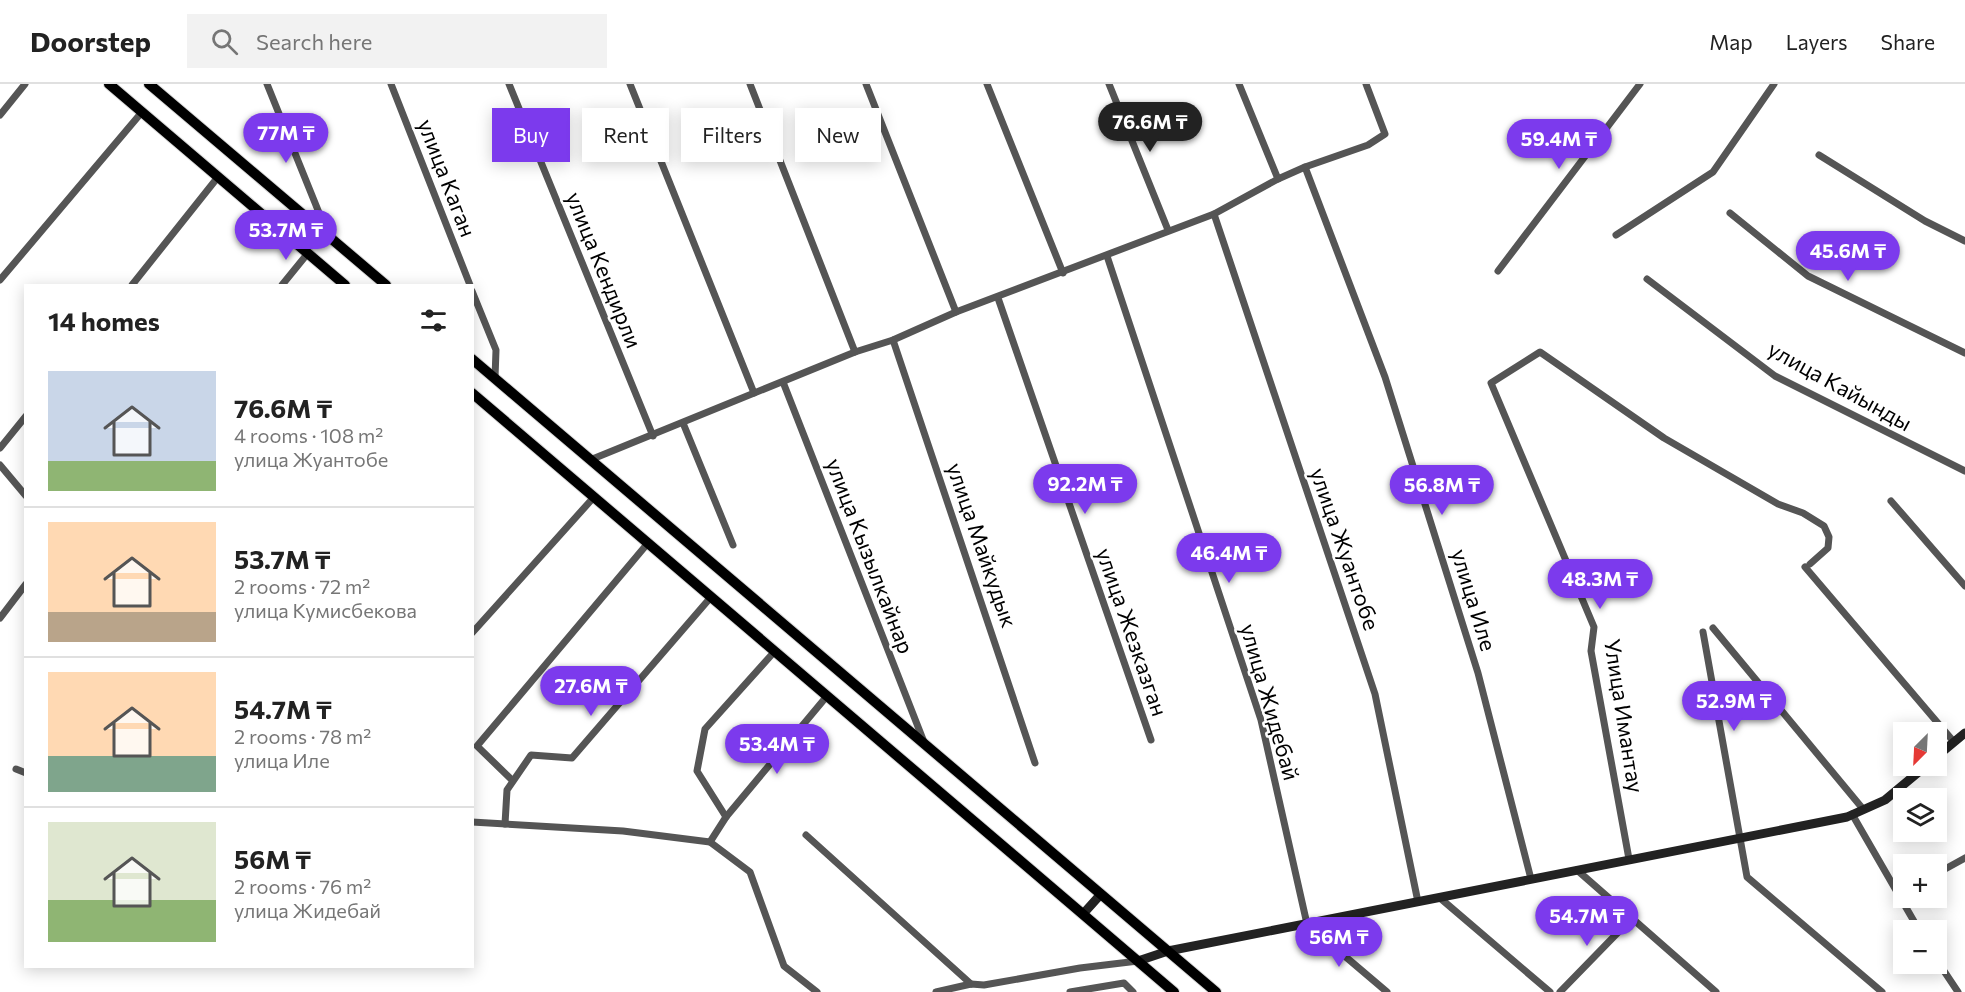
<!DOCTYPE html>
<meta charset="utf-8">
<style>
body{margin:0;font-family:Commissioner,sans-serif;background:#f2f2f2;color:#222;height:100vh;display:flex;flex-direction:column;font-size:22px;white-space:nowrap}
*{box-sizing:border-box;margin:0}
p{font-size:20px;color:#767676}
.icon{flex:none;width:33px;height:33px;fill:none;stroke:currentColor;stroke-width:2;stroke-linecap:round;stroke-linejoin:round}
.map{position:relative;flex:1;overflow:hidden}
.side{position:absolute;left:24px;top:200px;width:450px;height:684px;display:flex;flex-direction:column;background:#fff;border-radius:0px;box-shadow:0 3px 15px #0003}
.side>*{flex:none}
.banner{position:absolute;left:492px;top:24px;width:570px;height:54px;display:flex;gap:12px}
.needle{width:39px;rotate:204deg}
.buttons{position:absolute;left:1893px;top:638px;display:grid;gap:12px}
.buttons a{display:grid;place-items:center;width:54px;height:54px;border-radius:0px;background:#fff;box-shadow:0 3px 15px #0003;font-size:30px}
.price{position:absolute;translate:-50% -51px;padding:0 14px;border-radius:21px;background:#7c3aed;color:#fff;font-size:20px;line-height:39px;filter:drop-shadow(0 2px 3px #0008)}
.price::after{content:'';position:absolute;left:50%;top:36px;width:18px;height:14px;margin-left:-9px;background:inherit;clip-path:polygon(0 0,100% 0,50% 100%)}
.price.current{background:#222;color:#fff}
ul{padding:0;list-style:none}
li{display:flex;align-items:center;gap:18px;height:150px;padding:0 24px}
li+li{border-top:2px solid #e0e0e0}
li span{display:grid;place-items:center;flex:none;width:168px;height:120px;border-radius:0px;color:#555}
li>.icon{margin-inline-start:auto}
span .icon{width:72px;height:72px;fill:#fffc;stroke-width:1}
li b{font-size:26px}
h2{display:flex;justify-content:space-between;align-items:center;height:72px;padding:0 24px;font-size:26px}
.chip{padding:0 21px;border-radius:0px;background:#fff;box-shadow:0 3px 15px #0003;font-size:21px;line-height:54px}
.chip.current{background:#7c3aed;color:#fff}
header{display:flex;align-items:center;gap:36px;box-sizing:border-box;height:84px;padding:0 30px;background:#fff;border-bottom:2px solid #e0e0e0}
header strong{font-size:28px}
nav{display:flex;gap:33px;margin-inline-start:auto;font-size:21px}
.search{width:420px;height:54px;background:#f2f2f2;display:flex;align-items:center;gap:15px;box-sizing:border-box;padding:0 21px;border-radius:0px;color:#767676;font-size:22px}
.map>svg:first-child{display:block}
</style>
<header>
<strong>Doorstep</strong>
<div class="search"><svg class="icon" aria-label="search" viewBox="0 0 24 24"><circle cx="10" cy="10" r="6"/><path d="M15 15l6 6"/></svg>Search here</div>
<nav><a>Map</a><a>Layers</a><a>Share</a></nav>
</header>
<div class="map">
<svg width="1965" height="908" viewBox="0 0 1965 908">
<rect width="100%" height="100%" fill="#fff"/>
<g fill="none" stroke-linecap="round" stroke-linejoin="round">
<defs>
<g id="primary">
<polyline points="109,0 345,201"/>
<polyline points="149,0 386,201"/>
<polyline points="472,275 1216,908"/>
<polyline points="472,309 1174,908"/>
</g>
</defs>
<use href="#primary" stroke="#dbdbdb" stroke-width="12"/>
<g stroke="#555" stroke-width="7">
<polyline points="267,0 328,151"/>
<polyline points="391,0 470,201"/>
<polyline points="509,0 653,352"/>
<polyline points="630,0 754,309"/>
<polyline points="750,0 855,268"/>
<polyline points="866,0 956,228"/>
<polyline points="987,0 1063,189"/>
<polyline points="1109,0 1168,146"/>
<polyline points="1239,0 1278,95"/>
<polyline points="0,31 25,0"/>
<polyline points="1819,71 1925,137 1965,157"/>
<polyline points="1305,83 1385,293 1478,589 1531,795"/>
<polyline points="1730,129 1808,192 1965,269"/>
<polyline points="1214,130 1375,610 1418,818"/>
<polyline points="1616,151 1713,88 1774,0"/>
<polyline points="1107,172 1261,636 1307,840 1387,908"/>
<polyline points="1498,187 1640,0"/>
<polyline points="1647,195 1775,292 1965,387"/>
<polyline points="0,196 142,28"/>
<polyline points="132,201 218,93"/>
<polyline points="282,201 308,169"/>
<polyline points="472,207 496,266 495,294"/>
<polyline points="998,214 1151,656"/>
<polyline points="893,256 1035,679"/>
<polyline points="783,298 924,658"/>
<polyline points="683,339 733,461"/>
<polyline points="0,364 26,332"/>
<polyline points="590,376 855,268 893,256 956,228 1214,130 1278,95 1305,83 1368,61 1385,50 1366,0"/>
<polyline points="0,381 26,412"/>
<polyline points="1891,417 1965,502"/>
<polyline points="1805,483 1954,658"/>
<polyline points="0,534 26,500"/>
<polyline points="1713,544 1863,725"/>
<polyline points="1703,548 1747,793 1882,908"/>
<polyline points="472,549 594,413"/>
<polyline points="16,685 26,689"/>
<polyline points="512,696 477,662 648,459"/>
<polyline points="1852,730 1919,846"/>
<polyline points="726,733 697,687 705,645 775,567"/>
<polyline points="472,738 623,747 710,758 750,788 784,882 817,908"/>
<polyline points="505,740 507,706 531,671 572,674 711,513"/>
<polyline points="806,751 971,900"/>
<polyline points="710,758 726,733 827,612"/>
<polyline points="1629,775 1591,567 1594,543 1491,299 1540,268 1664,354 1778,420 1803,429 1824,442 1829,453 1828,464 1810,480"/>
<polyline points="1577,786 1716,908"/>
<polyline points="1936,790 1965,774"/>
<polyline points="1440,814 1550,908"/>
<polyline points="1936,875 1958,908"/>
<polyline points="936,908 971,900 984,901 1080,884 1138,877"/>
<polyline points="1070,908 1124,899 1133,908"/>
<polyline points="1560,908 1632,834"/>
</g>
<g stroke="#222" stroke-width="9">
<polyline points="1936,673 1965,649"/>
<polyline points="1083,830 1101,810"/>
<polyline points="1138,877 1168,867 1847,733 1885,716 1927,681"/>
</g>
<use href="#primary" stroke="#000" stroke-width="10"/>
</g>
<g text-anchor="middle" stroke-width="5" stroke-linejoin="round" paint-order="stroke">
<g font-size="22" fill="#000" stroke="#fff">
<text transform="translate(447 94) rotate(69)" y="8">улица Каган</text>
<text transform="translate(604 186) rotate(68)" y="8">улица Кендирли</text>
<text transform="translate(1840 302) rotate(29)" y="8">улица Кайынды</text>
<text transform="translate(982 461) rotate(71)" y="8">улица Майкудык</text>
<text transform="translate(1345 465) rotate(71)" y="8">улица Жуантобе</text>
<text transform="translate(870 472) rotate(69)" y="8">улица Кызылкайнар</text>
<text transform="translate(1474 516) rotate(73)" y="8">улица Иле</text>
<text transform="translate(1132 548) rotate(71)" y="8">улица Жезказган</text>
<text transform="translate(1270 618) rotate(74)" y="8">улица Жидебай</text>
<text transform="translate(1624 632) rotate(81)" y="8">Улица Имантау</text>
</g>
</g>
</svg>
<div class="buttons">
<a><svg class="needle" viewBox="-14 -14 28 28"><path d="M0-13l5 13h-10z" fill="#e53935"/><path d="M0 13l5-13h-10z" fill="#767676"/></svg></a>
<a><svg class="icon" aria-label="layers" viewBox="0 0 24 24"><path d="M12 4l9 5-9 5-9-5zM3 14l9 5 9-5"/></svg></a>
<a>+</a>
<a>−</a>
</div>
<b class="price current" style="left:1150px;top:69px">76.6M ₸</b>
<b class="price" style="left:286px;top:80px">77M ₸</b>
<b class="price" style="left:1559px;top:86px">59.4M ₸</b>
<b class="price" style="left:286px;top:177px">53.7M ₸</b>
<b class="price" style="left:1848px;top:198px">45.6M ₸</b>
<b class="price" style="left:1085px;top:431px">92.2M ₸</b>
<b class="price" style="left:1442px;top:432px">56.8M ₸</b>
<b class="price" style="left:1229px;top:500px">46.4M ₸</b>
<b class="price" style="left:1600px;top:526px">48.3M ₸</b>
<b class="price" style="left:591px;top:633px">27.6M ₸</b>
<b class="price" style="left:1734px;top:648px">52.9M ₸</b>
<b class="price" style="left:777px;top:691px">53.4M ₸</b>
<b class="price" style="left:1587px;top:863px">54.7M ₸</b>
<b class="price" style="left:1339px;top:884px">56M ₸</b>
<div class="banner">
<a class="chip current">Buy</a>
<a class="chip">Rent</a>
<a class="chip">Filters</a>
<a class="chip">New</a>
</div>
<section class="side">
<h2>14 homes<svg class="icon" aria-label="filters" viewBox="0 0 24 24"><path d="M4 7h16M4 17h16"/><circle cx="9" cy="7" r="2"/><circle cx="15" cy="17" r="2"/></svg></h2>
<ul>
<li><span style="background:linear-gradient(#c9d6e8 75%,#8fb573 0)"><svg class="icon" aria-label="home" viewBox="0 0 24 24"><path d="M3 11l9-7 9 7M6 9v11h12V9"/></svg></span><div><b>76.6M ₸</b><p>4 rooms · 108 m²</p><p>улица Жуантобе</p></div></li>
<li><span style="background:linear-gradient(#ffd9b3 75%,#b9a48a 0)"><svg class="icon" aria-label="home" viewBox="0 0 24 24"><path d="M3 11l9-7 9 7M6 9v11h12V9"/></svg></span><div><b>53.7M ₸</b><p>2 rooms · 72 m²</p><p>улица Кумисбекова</p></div></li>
<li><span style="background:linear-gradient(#ffd9b3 70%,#7fa58c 0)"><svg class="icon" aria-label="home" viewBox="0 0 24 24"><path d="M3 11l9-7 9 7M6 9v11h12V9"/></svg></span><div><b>54.7M ₸</b><p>2 rooms · 78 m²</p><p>улица Иле</p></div></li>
<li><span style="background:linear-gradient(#dfe7d0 65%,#8fb573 0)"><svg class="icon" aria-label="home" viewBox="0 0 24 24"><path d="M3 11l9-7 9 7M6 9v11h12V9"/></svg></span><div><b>56M ₸</b><p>2 rooms · 76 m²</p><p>улица Жидебай</p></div></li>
</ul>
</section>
</div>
